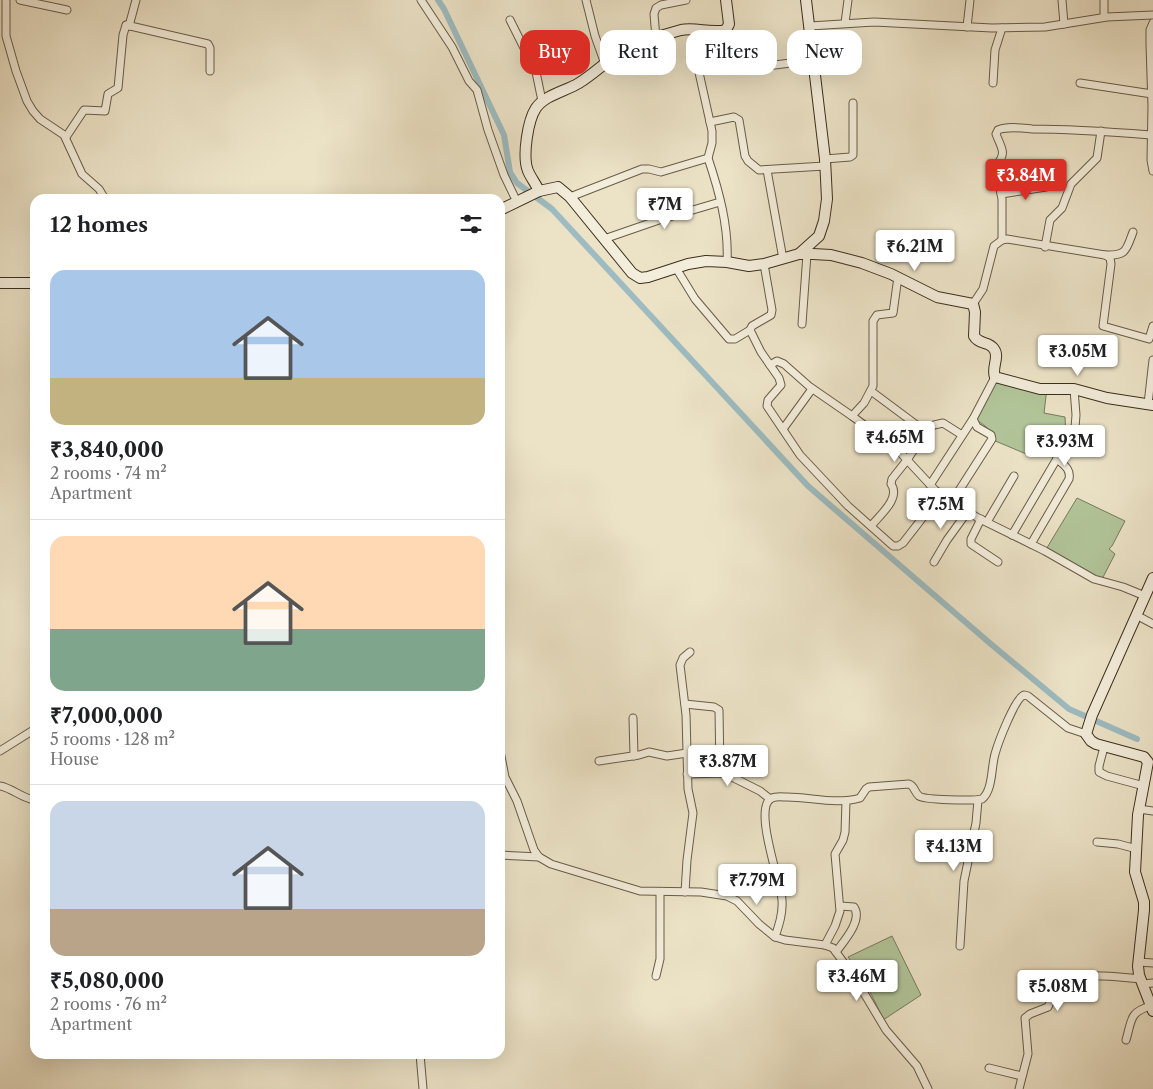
<!DOCTYPE html>
<meta charset="utf-8">
<style>
body{margin:0;font-family:"Libre Caslon Text",serif;background:#f2f2f2;color:#202124;height:100vh;display:flex;flex-direction:column;font-size:19px;white-space:nowrap}
*{box-sizing:border-box;margin:0}
p{font-size:16px;color:#757577}
.icon{flex:none;width:28px;height:28px;fill:none;stroke:currentColor;stroke-width:2;stroke-linecap:round;stroke-linejoin:round}
.map{position:relative;flex:1;overflow:hidden}
.panel{position:absolute;left:30px;top:194px;width:475px;height:865px;display:flex;flex-direction:column;background:#fff;border-radius:15px;box-shadow:0 5px 20px #0002}
.panel>*{flex:none}
.hud{position:absolute;left:520px;top:30px;width:475px;height:45px;display:flex;gap:10px}
.price{position:absolute;translate:-50% -42px;padding:0 11px;border-radius:5px;background:#fff;color:#222;font-size:16px;line-height:32px;filter:drop-shadow(0 1px 2px #0008)}
.price::after{content:'';position:absolute;left:50%;top:30px;width:15px;height:11px;margin-left:-8px;background:inherit;clip-path:polygon(0 0,100% 0,50% 100%)}
.price.current{background:#d93025;color:#fff}
ul{padding:0;list-style:none}
li{display:grid;align-content:center;gap:10px;height:265px;padding:0 20px}
li+li{border-top:1px solid #e0e0e0}
li span{display:grid;place-items:center;height:155px;border-radius:15px;color:#555}
li>.icon{margin-inline-start:auto}
span .icon{width:90px;height:90px;fill:#fffc;stroke-width:1}
li b{font-size:21px}
h2{display:flex;justify-content:space-between;align-items:center;height:60px;padding:0 20px;font-size:21px}
.tag{padding:0 18px;border-radius:15px;background:#fff;box-shadow:0 5px 20px #0002;font-size:18px;line-height:45px}
.tag.current{background:#d93025;color:#fff}
.map>svg:first-child{display:block}
</style>
<div class="map">
<svg width="1153" height="1089" viewBox="0 0 1153 1089">
<rect width="100%" height="100%" fill="#ece3c7"/>
<filter id="stains"><feTurbulence type="fractalNoise" baseFrequency=".004" numOctaves="4"/><feColorMatrix values="0 0 0 0 .2 0 0 0 0 .09 0 0 0 0 .02 0 0 0 .5 -.17"/></filter>
<radialGradient id="worn" r=".72"><stop offset=".6" stop-color="#630" stop-opacity="0"/><stop offset="1" stop-color="#630" stop-opacity=".3"/></radialGradient>
<g fill="#b2c59a" stroke="#777a5c">
<path d="M 995,377 L 1047,388 L 1044,413 L 1065,417 L 1066,438 L 1058,456 L 1054,454 L 1051,457 L 1041,453 L 1039,457 L 1032,453 L 1031,456 L 993,440 C 993,429 981,423 973,418 Z"/>
<polygon points="1077,498 1125,521 1112,546 1109,549 1115,554 1101,581 1045,551"/>
<path d="M 892,936 L 921,995 L 883,1020 C 874,997 862,977 848,957 Z"/>
</g>
<g fill="none" stroke-linecap="round" stroke-linejoin="round">
<polyline stroke="#9dbbc0" stroke-width="6" points="438,0 444,9 504,135 510,172 517,183 552,209 808,486 992,645 1069,709 1137,739"/>
<defs>
<g id="street">
<polyline points="6,0 6,36 16,71 27,101 33,111 40,119 64,135 82,174 99,189 105,199"/>
<polyline points="20,0 67,10"/>
<polyline points="421,0 452,47 469,81 477,90 488,130 504,175 517,202"/>
<polyline points="586,0 595,36 605,64"/>
<polyline points="1062,0 1064,24"/>
<polyline points="1104,17 1104,0"/>
<polyline points="510,20 536,72 542,101"/>
<polyline points="845,23 848,0"/>
<polyline points="1153,23 1150,30 1150,44 1152,106 1151,160 1153,171"/>
<polyline points="129,26 136,0"/>
<polyline points="810,26 874,22 992,28 1045,27 1107,17 1153,15"/>
<polyline points="967,27 970,0"/>
<polyline points="656,38 654,14 656,8 661,5 686,0"/>
<polyline points="743,63 767,66 814,60"/>
<polyline points="993,83 995,50 1002,28"/>
<polyline points="1080,83 1152,94"/>
<polyline points="710,122 734,117 739,120 745,156 748,161 759,170 825,166"/>
<polyline points="66,137 84,110 105,111 108,94 118,88 123,35 126,25 208,44 210,48 210,71"/>
<path d="M 708,158 C 719,191 729,227 727,262"/>
<polyline points="825,159 850,157 853,155 853,103"/>
<polyline points="767,170 783,259"/>
<polyline points="1001,194 1046,187"/>
<polyline points="570,197 642,169 649,169 661,172 708,158 712,143 712,131 696,59 700,31"/>
<polyline points="604,239 659,220 720,202"/>
<path d="M 1002,240 L 1002,199 L 996,166 C 1007,152 1002,150 996,134 L 998,130 C 1008,126 1021,128 1032,129 C 1072,129 1112,132 1151,135"/>
<polyline points="1045,247 1050,220 1062,208 1071,184 1097,158 1101,131"/>
<path d="M 1105,255 C 1127,256 1126,250 1133,232"/>
<polyline points="764,264 772,310 771,315 752,326 750,330 761,352 770,365 777,361 784,364 810,387 852,416 897,449 935,490 978,518 1045,551 1094,579 1123,587 1145,596"/>
<polyline points="676,268 695,299 729,339 735,339 750,330"/>
<polyline points="973,304 983,289 994,246 1002,240 1007,239 1105,255 1110,258 1111,264 1103,326 1149,339 1153,326"/>
<polyline points="802,324 807,254"/>
<polyline points="770,365 779,378 781,385 768,400 767,406 800,455 848,506 893,546 898,546 903,543 941,494"/>
<polyline points="871,391 926,432"/>
<polyline points="1148,404 1153,360"/>
<polyline points="852,416 864,403 873,386 873,321 877,315 893,313 898,277"/>
<polyline points="783,429 812,389"/>
<polyline points="930,485 973,419"/>
<polyline points="953,500 992,439 991,435 977,427 973,419 995,377"/>
<polyline points="981,519 971,539 971,544 998,562"/>
<polyline points="987,522 1014,476"/>
<path d="M 871,526 C 880,515 901,498 891,484 L 892,479 L 907,460 L 927,430 L 934,425 L 943,423 L 962,435"/>
<polyline points="1012,535 1075,428 1076,415 1074,389"/>
<path d="M 1031,544 L 1069,479 C 1071,469 1064,465 1057,459"/>
<polyline points="934,562 947,540 968,511"/>
<polyline points="1136,615 1153,624"/>
<polyline points="685,704 714,707 719,710 720,772"/>
<polyline points="633,718 634,756"/>
<polyline points="1104,747 1099,766 1099,772 1107,776 1144,786"/>
<polyline points="0,751 35,729"/>
<polyline points="500,751 505,777 517,801 534,850 539,857 551,864 640,891 701,892 727,896 737,901 759,924 775,937 785,940 825,945 833,948 855,978 886,1030 917,1066 928,1089"/>
<polyline points="599,761 639,755 649,752 667,756 687,753"/>
<polyline points="687,774 724,773 760,791 770,799"/>
<path d="M 0,786 C 12,788 23,799 35,800"/>
<polyline points="1139,809 1153,811"/>
<polyline points="1097,842 1118,844 1137,849"/>
<polyline points="500,855 539,857"/>
<polyline points="685,892 687,860 693,813 688,789 686,715 680,665 683,658 690,652"/>
<path d="M 775,937 C 779,925 783,913 782,900 C 781,883 752,806 772,798 C 776,796 783,797 787,797 C 810,797 837,805 860,798 L 866,789 L 869,787 L 909,784 C 915,786 914,792 919,796 C 924,800 974,801 982,799 C 993,790 991,768 995,754 C 998,743 1015,698 1024,695 L 1028,696 L 1068,728 L 1086,734"/>
<polyline points="825,945 835,926 840,911 835,854 843,840 845,832 846,801"/>
<polyline points="960,946 964,881 976,823 978,800"/>
<path d="M 836,952 C 844,941 863,920 854,907 L 840,906"/>
<polyline points="1139,962 1153,963"/>
<polyline points="656,976 660,959 660,892"/>
<polyline points="1142,984 1153,983"/>
<path d="M 1126,1040 C 1132,1020 1129,1012 1151,1006"/>
<polyline points="420,1054 423,1089"/>
<polyline points="989,1068 1022,1076"/>
<path d="M 1019,1089 L 1028,1054 L 1025,1018 L 1030,1014 L 1048,1007 L 1058,983 C 1079,971 1117,977 1140,979"/>
</g>
<g id="secondary">
<path d="M 539,191 C 536,184 531,178 528,171 C 522,156 528,120 536,108 C 545,95 566,91 579,83 C 589,77 598,69 607,62 C 629,48 656,36 681,30 C 697,27 710,34 726,30 L 729,24 L 726,0"/>
<path d="M 500,210 L 539,191 L 558,187 L 570,197 L 632,273 L 640,278 L 648,277 L 688,264 L 706,261 L 727,262 L 749,266 L 764,264 L 799,254 L 813,254 L 831,255 L 862,263 L 891,274 L 937,297 L 973,304 L 975,312 L 974,336 C 979,345 989,341 994,349 C 1000,357 991,368 995,377 L 1040,389 L 1074,389 L 1107,398 L 1153,405"/>
<polyline points="799,254 819,236 824,221 827,199 825,159 806,0"/>
<polyline points="0,283 35,283"/>
<polyline points="1153,578 1092,715 1086,734 1091,741 1096,744 1144,757 1148,762 1138,815 1135,872 1144,902 1144,910 1138,966 1139,975 1153,1011"/>
</g>
</defs>
<use href="#street" stroke="#685c48" stroke-width="9"/>
<use href="#secondary" stroke="#3c2f1d" stroke-width="12"/>
<use href="#street" stroke="#f3eddb" stroke-width="7"/>
<use href="#secondary" stroke="#f3eddb" stroke-width="10"/>
</g>
<rect width="100%" height="100%" filter="url(#stains)"/>
<rect width="100%" height="100%" fill="url(#worn)"/>
</svg>
<b class="price current" style="left:1026px;top:201px">₹3.84M</b>
<b class="price" style="left:665px;top:230px">₹7M</b>
<b class="price" style="left:915px;top:272px">₹6.21M</b>
<b class="price" style="left:1078px;top:377px">₹3.05M</b>
<b class="price" style="left:895px;top:463px">₹4.65M</b>
<b class="price" style="left:1065px;top:467px">₹3.93M</b>
<b class="price" style="left:941px;top:530px">₹7.5M</b>
<b class="price" style="left:728px;top:787px">₹3.87M</b>
<b class="price" style="left:954px;top:872px">₹4.13M</b>
<b class="price" style="left:757px;top:906px">₹7.79M</b>
<b class="price" style="left:857px;top:1002px">₹3.46M</b>
<b class="price" style="left:1058px;top:1012px">₹5.08M</b>
<div class="hud">
<a class="tag current">Buy</a>
<a class="tag">Rent</a>
<a class="tag">Filters</a>
<a class="tag">New</a>
</div>
<section class="panel">
<h2>12 homes<svg class="icon" aria-label="filters" viewBox="0 0 24 24"><path d="M4 7h16M4 17h16"/><circle cx="9" cy="7" r="2"/><circle cx="15" cy="17" r="2"/></svg></h2>
<ul>
<li><span style="background:linear-gradient(#a9c7e8 70%,#c2b280 0)"><svg class="icon" aria-label="home" viewBox="0 0 24 24"><path d="M3 11l9-7 9 7M6 9v11h12V9"/></svg></span><div><b>₹3,840,000</b><p>2 rooms · 74 m²</p><p>Apartment</p></div></li>
<li><span style="background:linear-gradient(#ffd9b3 60%,#7fa58c 0)"><svg class="icon" aria-label="home" viewBox="0 0 24 24"><path d="M3 11l9-7 9 7M6 9v11h12V9"/></svg></span><div><b>₹7,000,000</b><p>5 rooms · 128 m²</p><p>House</p></div></li>
<li><span style="background:linear-gradient(#c9d6e8 70%,#b9a48a 0)"><svg class="icon" aria-label="home" viewBox="0 0 24 24"><path d="M3 11l9-7 9 7M6 9v11h12V9"/></svg></span><div><b>₹5,080,000</b><p>2 rooms · 76 m²</p><p>Apartment</p></div></li>
</ul>
</section>
</div>
